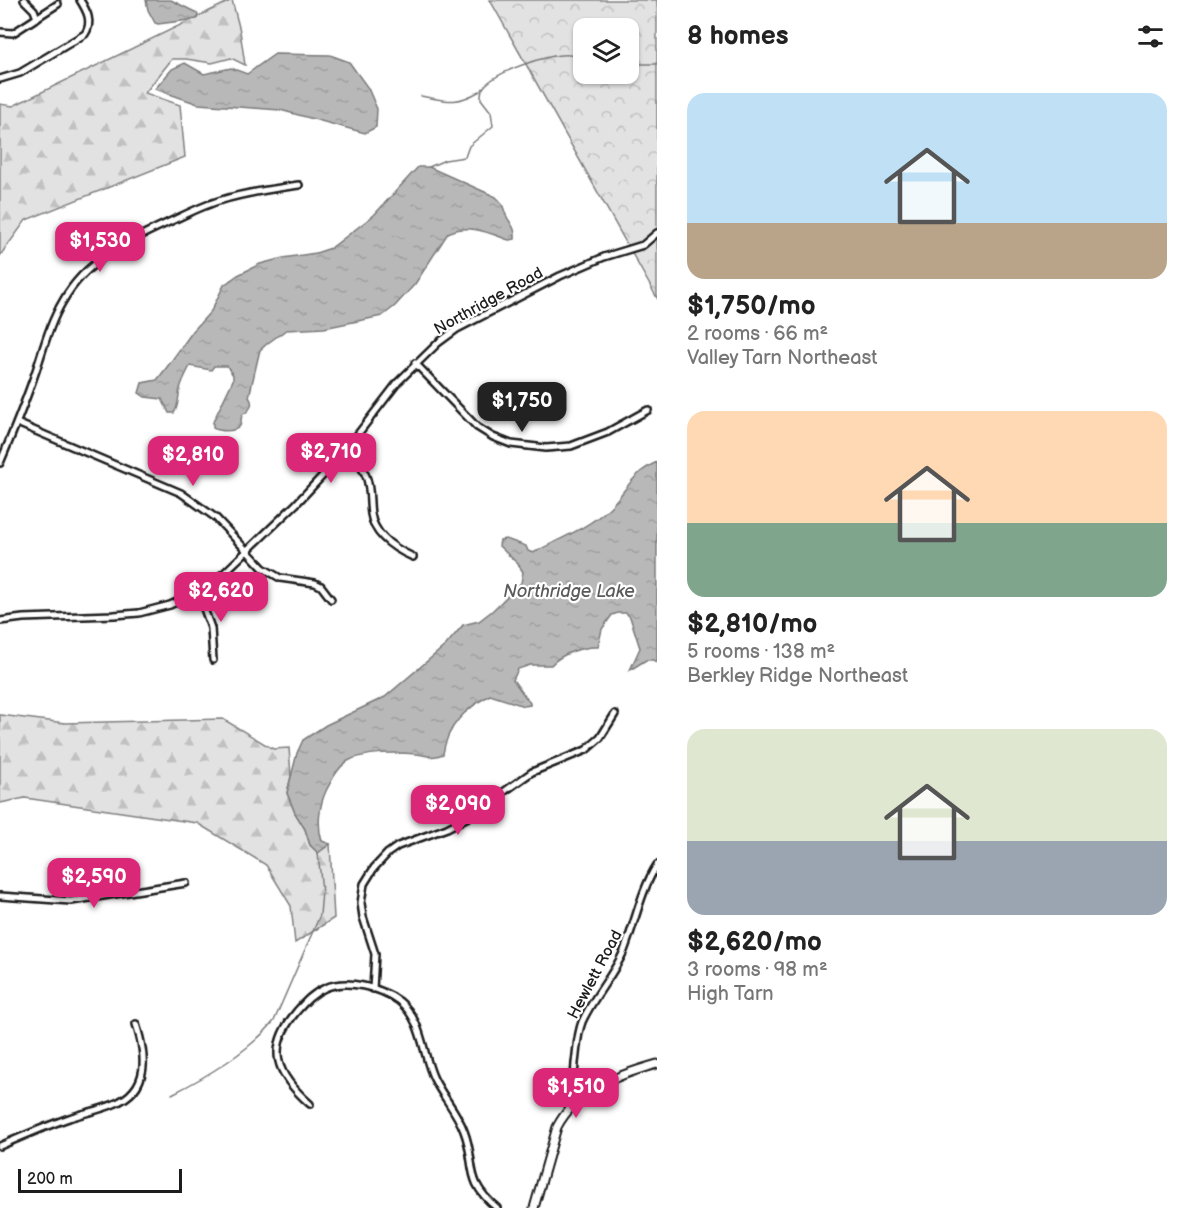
<!DOCTYPE html>
<meta charset="utf-8">
<style>
body{margin:0;font-family:"Balsamiq Sans",sans-serif;background:#f6f6f6;color:#222;height:100vh;display:flex;flex-direction:column;font-size:22px;white-space:nowrap}
*{box-sizing:border-box;margin:0}
p{font-size:20px;color:#767676}
.icon{flex:none;width:33px;height:33px;fill:none;stroke:currentColor;stroke-width:2;stroke-linecap:round;stroke-linejoin:round}
.map{position:relative;flex:1;overflow:hidden}
.drawer{display:flex;flex-direction:column;background:#fff;width:540px}
.drawer>*{flex:none}
.tools{position:absolute;left:573px;top:18px;display:grid;gap:12px}
.tools a{display:grid;place-items:center;width:66px;height:66px;border-radius:12px;background:#fff;box-shadow:0 2px 4px #0004;font-size:30px}
.scale{position:absolute;left:18px;bottom:15px;width:164px;box-sizing:border-box;padding-left:6px;border:3px solid #1c1c1c;border-top:0;font-size:16px;line-height:21px;white-space:nowrap;color:#1c1c1c;-webkit-text-stroke:4px #fff;paint-order:stroke}
.price{position:absolute;translate:-50% -51px;padding:0 14px;border-radius:12px;background:#db2777;color:#fff;font-size:20px;line-height:39px;filter:drop-shadow(0 2px 3px #0008)}
.price::after{content:'';position:absolute;left:50%;top:36px;width:18px;height:14px;margin-left:-9px;background:inherit;clip-path:polygon(0 0,100% 0,50% 100%)}
.price.active{background:#222;color:#fff}
ul{padding:0;list-style:none}
li{display:grid;align-content:center;gap:12px;height:318px;padding:0 30px}
li span{display:grid;place-items:center;height:186px;border-radius:18px;color:#555}
li>.icon{margin-inline-start:auto}
span .icon{width:108px;height:108px;fill:#fffc;stroke-width:1}
li b{font-size:26px}
h2{display:flex;justify-content:space-between;align-items:center;height:72px;padding:0 30px;font-size:26px}
main{display:flex;flex:1;min-height:0}
.map>svg:first-child{display:block}
</style>
<main>
<div class="map">
<svg width="657" height="1208" viewBox="0 0 657 1208">
<defs>
<pattern id="forest-firs" width="22" height="20" patternUnits="userSpaceOnUse" patternTransform="scale(1.5)"><rect width="22" height="20" fill="#e2e2e2"/><path d="M5 1l3.5 6h-7zM16 11l3.5 6h-7z" fill="#c1c1c1"/></pattern>
<pattern id="park-crowns" width="20" height="18" patternUnits="userSpaceOnUse" patternTransform="scale(1.5)"><rect width="20" height="18" fill="#e2e2e2"/><path d="M2 6a3 3 0 1 1 6 0M12 15a3 3 0 1 1 6 0" fill="none" stroke="#c1c1c1"/></pattern>
<pattern id="water-ripples" width="26" height="14" patternUnits="userSpaceOnUse" patternTransform="scale(1.5)"><rect width="26" height="14" fill="#b8b8b8"/><path d="M2 4q2-2 4 0t4 0M15 11q2-2 4 0t4 0" fill="none" stroke="#9e9e9e"/></pattern>
</defs>
<rect width="100%" height="100%" fill="#fff"/>
<filter id="ink" filterUnits="userSpaceOnUse"><feTurbulence type="fractalNoise" baseFrequency=".0167" numOctaves="2"/><feDisplacementMap in="SourceGraphic" scale="12" xChannelSelector="R" yChannelSelector="G"/><feConvolveMatrix kernelMatrix="1 2 1 2 8 2 1 2 1" color-interpolation-filters="sRGB"/></filter>
<g filter="url(#ink)">
<g fill="url(#forest-firs)" stroke="#7f7f7f" stroke-width="1.5">
<polygon points="232,0 240,31 245,65 231,58 212,63 186,59 172,59 145,93 180,105 185,157 26,220 0,256 0,104 13,106"/>
<polygon points="0,715 65,723 223,719 273,749 289,748 291,776 287,793 295,813 305,829 310,845 318,852 330,844 334,918 295,943 291,906 266,865 197,823 25,798 0,803"/>
</g>
<path fill="url(#park-crowns)" stroke="#7f7f7f" stroke-width="1.5" fill-rule="evenodd" d="M 490,0 L 657,0 L 657,298 ZM 584,28 L 628,28 L 628,74 L 584,74 Z"/>
<g fill="url(#water-ripples)" stroke="#7a7a7a" stroke-width="1.5">
<polygon points="146,0 171,0 197,13 198,16 197,19 158,24 155,23 148,10"/>
<polygon points="275,54 330,55 349,62 368,88 377,109 376,127 365,133 280,110 198,104 155,89 172,69 185,63 204,74 231,68 247,74"/>
<path d="M 418,167 L 429,167 L 496,197 C 503,203 503,207 506,215 C 510,224 516,227 515,239 L 509,240 C 489,233 469,223 448,233 L 415,284 L 395,306 L 382,316 L 324,328 L 286,330 L 268,343 L 260,350 L 258,358 L 249,397 C 255,405 249,411 242,415 C 241,418 241,424 240,426 C 234,433 219,431 213,428 L 213,422 L 233,380 L 233,375 L 227,366 L 214,366 L 211,370 L 190,366 C 186,374 182,381 180,389 C 178,397 179,406 174,413 L 169,413 L 162,399 L 145,397 L 139,393 L 142,383 L 157,380 L 167,367 L 193,331 L 211,311 L 224,285 L 238,275 L 260,264 L 283,258 L 316,253 L 331,248 L 374,215 Z"/>
<path d="M 657,462 L 657,663 L 653,660 L 646,660 L 630,670 L 640,648 L 630,617 L 626,613 L 618,613 L 612,615 L 602,629 L 598,647 C 583,646 561,654 551,665 L 530,665 L 518,669 L 513,680 L 530,703 L 530,705 L 524,706 L 490,695 C 465,709 447,726 443,754 C 431,759 428,755 416,754 C 398,752 364,752 348,761 C 338,767 331,781 326,791 C 319,806 317,826 322,841 L 330,844 L 318,853 L 310,845 L 305,829 L 295,813 L 287,793 L 297,753 L 303,740 L 326,725 L 385,697 L 446,645 L 463,625 L 479,621 L 492,611 L 521,583 L 523,572 L 518,564 L 499,546 L 500,540 L 506,539 L 526,546 L 528,551 L 533,553 C 559,539 589,528 610,507 C 628,489 631,474 657,462 Z"/>
</g>
<g fill="none" stroke-linecap="round" stroke-linejoin="round">
<g stroke="#7a7a7a" stroke-width="1.5">
<polyline points="628,64 657,64"/>
<path d="M 421,96 C 448,101 456,105 480,91"/>
<path d="M 429,167 L 445,160 L 465,157 L 469,146 L 493,126 L 491,112 L 481,99 C 481,96 481,92 482,90 C 491,72 551,53 569,55 C 574,55 579,57 584,58"/>
<path d="M 172,1094 C 206,1077 251,1050 274,1021 L 320,915 L 322,891 L 318,853"/>
</g>
<defs>
<g id="minor">
<polyline points="24,0 34,10 37,18"/>
<polyline points="0,32 13,33 58,4"/>
<path d="M 0,79 L 20,73 L 85,34 C 93,22 87,11 80,0"/>
<polyline points="415,363 477,427 493,437 511,444 546,448 571,446 608,432 648,410"/>
<polyline points="17,423 181,493 216,518 263,568 280,578 315,583 321,586 331,599"/>
<path d="M 347,449 C 354,457 362,466 366,476 C 371,489 369,501 371,514 C 374,535 395,549 413,557"/>
<path d="M 0,463 C 11,437 22,410 32,382 C 42,355 48,326 63,301 C 86,260 126,242 167,223 C 185,215 203,205 222,200 C 247,192 273,189 299,185"/>
<polyline points="198,592 211,628 213,660"/>
<polyline points="0,621 23,618 114,615 139,613 170,605 198,592 224,573 296,504 341,456 398,382 438,343 457,329 560,276 604,257 643,245 657,233"/>
<polyline points="0,896 71,901 186,883"/>
<polyline points="373,989 375,954 363,917 361,903 364,884 374,868 388,853 398,846 447,828 468,817 532,772 586,750 600,738 615,714"/>
<path d="M 577,1100 C 574,1088 574,1075 575,1063 C 577,1049 577,1035 582,1022 C 593,997 613,976 624,951 C 635,923 641,890 657,865"/>
<path d="M 310,1104 C 276,1074 265,1049 297,1011 C 305,1002 313,993 325,988 C 347,979 380,987 399,1001 C 423,1020 422,1054 434,1079 C 443,1097 457,1112 464,1131 C 477,1165 463,1180 497,1208"/>
<path d="M 0,1146 C 23,1136 46,1126 69,1118 C 84,1113 100,1110 114,1104 C 151,1089 146,1055 136,1024"/>
</g>
<path id="tertiary" d="M 534,1208 L 557,1127 C 577,1089 618,1075 657,1064"/>
</defs>
<use href="#minor" stroke="#1c1c1c" stroke-width="10"/>
<use href="#tertiary" stroke="#1c1c1c" stroke-width="11"/>
<use href="#minor" stroke="#fff" stroke-width="5"/>
<use href="#tertiary" stroke="#fff" stroke-width="7"/>
</g>
</g>
<g text-anchor="middle" stroke-width="4.5" stroke-linejoin="round" paint-order="stroke">
<g font-size="16" fill="#1c1c1c" stroke="#fff">
<text transform="translate(488 300) rotate(-29)" y="6">Northridge Road</text>
<text transform="translate(594 974) rotate(-62)" y="6">Hewlett Road</text>
</g>
<g font-size="18" font-style="italic" fill="#5a5a5a" stroke="#fff">
<text x="569" y="597">Northridge Lake</text>
</g>
</g>
</svg>
<div class="tools">
<a><svg class="icon" aria-label="layers" viewBox="0 0 24 24"><path d="M12 4l9 5-9 5-9-5zM3 14l9 5 9-5"/></svg></a>
</div>
<div class="scale">200 m</div>
<b class="price" style="left:100px;top:273px">$1,530</b>
<b class="price active" style="left:522px;top:433px">$1,750</b>
<b class="price" style="left:331px;top:484px">$2,710</b>
<b class="price" style="left:193px;top:487px">$2,810</b>
<b class="price" style="left:221px;top:623px">$2,620</b>
<b class="price" style="left:458px;top:836px">$2,090</b>
<b class="price" style="left:94px;top:909px">$2,590</b>
<b class="price" style="left:576px;top:1119px">$1,510</b>
</div>
<section class="drawer">
<h2>8 homes<svg class="icon" aria-label="filters" viewBox="0 0 24 24"><path d="M4 7h16M4 17h16"/><circle cx="9" cy="7" r="2"/><circle cx="15" cy="17" r="2"/></svg></h2>
<ul>
<li><span style="background:linear-gradient(#bfe0f5 70%,#b9a48a 0)"><svg class="icon" aria-label="home" viewBox="0 0 24 24"><path d="M3 11l9-7 9 7M6 9v11h12V9"/></svg></span><div><b>$1,750/mo</b><p>2 rooms · 66 m²</p><p>Valley Tarn Northeast</p></div></li>
<li><span style="background:linear-gradient(#ffd9b3 60%,#7fa58c 0)"><svg class="icon" aria-label="home" viewBox="0 0 24 24"><path d="M3 11l9-7 9 7M6 9v11h12V9"/></svg></span><div><b>$2,810/mo</b><p>5 rooms · 138 m²</p><p>Berkley Ridge Northeast</p></div></li>
<li><span style="background:linear-gradient(#dfe7d0 60%,#9aa5b1 0)"><svg class="icon" aria-label="home" viewBox="0 0 24 24"><path d="M3 11l9-7 9 7M6 9v11h12V9"/></svg></span><div><b>$2,620/mo</b><p>3 rooms · 98 m²</p><p>High Tarn</p></div></li>
</ul>
</section>
</main>
